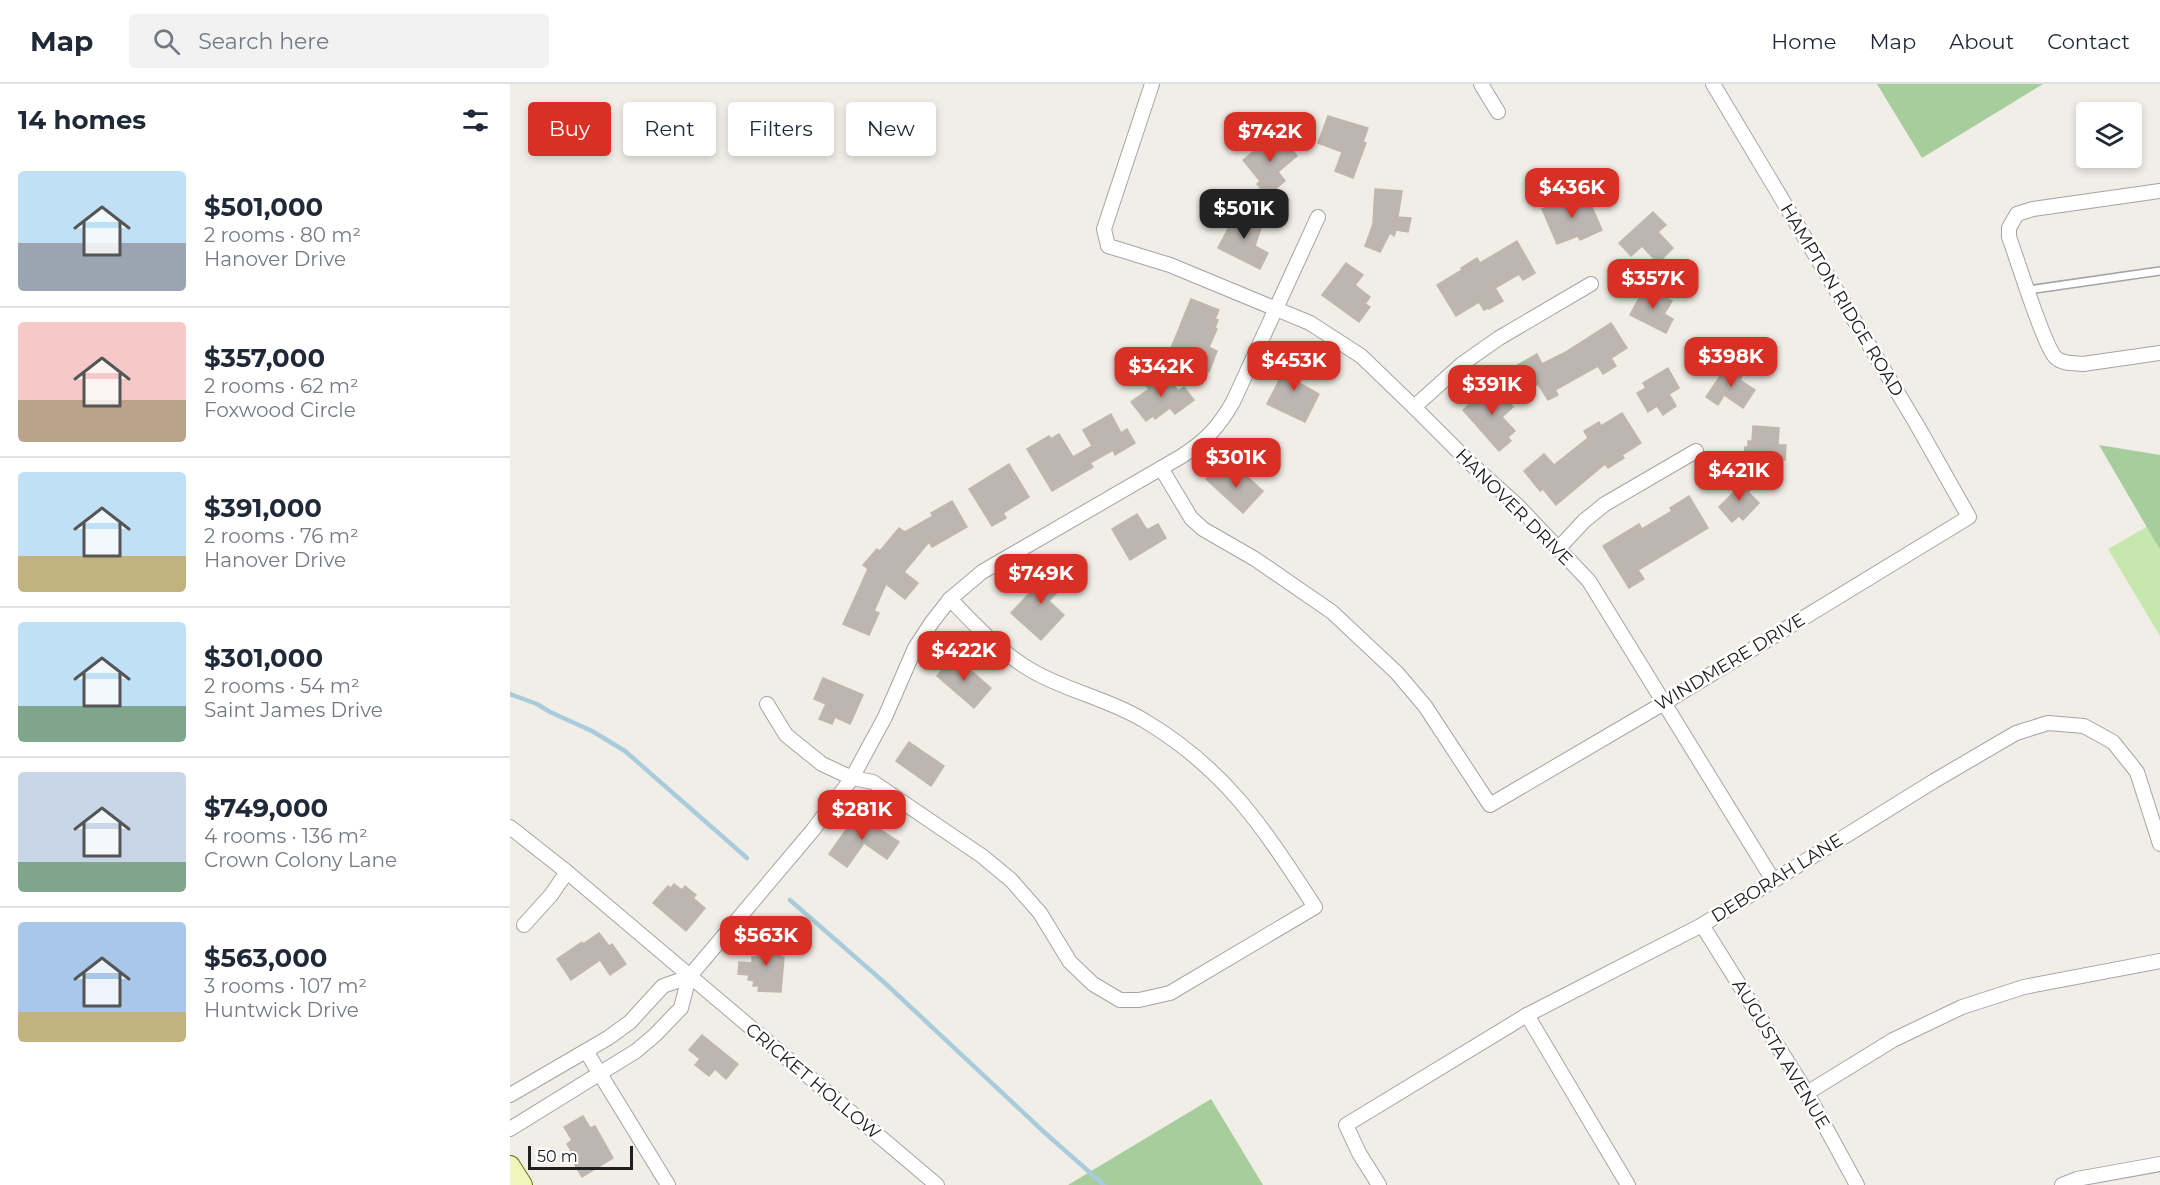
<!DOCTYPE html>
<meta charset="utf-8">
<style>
body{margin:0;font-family:Montserrat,sans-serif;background:#f2f2f3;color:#1f2937;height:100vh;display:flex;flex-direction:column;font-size:22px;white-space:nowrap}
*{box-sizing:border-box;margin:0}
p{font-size:20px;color:#747a83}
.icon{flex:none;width:33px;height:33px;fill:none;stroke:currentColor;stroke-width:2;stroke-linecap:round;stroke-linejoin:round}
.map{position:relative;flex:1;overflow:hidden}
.panel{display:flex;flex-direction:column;background:#fff;width:510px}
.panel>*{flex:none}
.banner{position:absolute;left:18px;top:18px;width:570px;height:54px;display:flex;gap:12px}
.tools{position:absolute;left:1566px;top:18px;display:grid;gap:12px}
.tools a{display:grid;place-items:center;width:66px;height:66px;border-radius:6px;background:#fff;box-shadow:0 3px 9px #0003;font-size:30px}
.scale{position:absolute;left:18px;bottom:15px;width:105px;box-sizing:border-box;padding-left:6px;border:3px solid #202020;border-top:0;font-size:16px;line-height:21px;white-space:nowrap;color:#202020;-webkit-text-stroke:4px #fff;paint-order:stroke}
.price{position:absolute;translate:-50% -51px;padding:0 14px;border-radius:12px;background:#d93025;color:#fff;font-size:20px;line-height:39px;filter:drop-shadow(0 2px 3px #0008)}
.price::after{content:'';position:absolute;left:50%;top:36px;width:18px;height:14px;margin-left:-9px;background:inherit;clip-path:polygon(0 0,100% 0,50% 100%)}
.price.current{background:#222;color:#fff}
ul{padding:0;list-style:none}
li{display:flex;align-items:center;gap:18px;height:150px;padding:0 18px}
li+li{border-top:2px solid #e0e1e3}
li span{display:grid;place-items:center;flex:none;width:168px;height:120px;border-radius:6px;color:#555}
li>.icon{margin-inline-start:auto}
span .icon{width:72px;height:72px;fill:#fffc;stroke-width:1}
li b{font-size:26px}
h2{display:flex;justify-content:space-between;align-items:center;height:72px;padding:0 18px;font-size:26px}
.tag{padding:0 21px;border-radius:6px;background:#fff;box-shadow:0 3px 9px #0003;font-size:21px;line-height:54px}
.tag.current{background:#d93025;color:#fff}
header{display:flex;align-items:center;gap:36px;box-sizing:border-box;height:84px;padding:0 30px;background:#fff;border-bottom:2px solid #e0e1e3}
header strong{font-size:28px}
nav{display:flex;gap:33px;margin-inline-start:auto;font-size:21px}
.search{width:420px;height:54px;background:#f2f2f3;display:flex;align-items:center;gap:15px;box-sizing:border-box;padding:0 21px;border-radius:6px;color:#747a83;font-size:22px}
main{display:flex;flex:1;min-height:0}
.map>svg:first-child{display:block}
</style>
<header>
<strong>Map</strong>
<div class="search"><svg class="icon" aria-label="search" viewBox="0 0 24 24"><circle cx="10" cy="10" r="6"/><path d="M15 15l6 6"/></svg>Search here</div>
<nav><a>Home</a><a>Map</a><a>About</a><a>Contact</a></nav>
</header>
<main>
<section class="panel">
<h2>14 homes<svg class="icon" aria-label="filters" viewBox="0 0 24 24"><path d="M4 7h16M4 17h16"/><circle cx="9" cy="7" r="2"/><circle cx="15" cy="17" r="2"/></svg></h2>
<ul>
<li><span style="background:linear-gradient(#bfe0f5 60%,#9aa5b1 0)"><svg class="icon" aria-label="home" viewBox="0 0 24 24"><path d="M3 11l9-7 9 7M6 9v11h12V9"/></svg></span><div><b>$501,000</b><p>2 rooms · 80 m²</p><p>Hanover Drive</p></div></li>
<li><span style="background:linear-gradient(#f6c9c9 65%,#b9a48a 0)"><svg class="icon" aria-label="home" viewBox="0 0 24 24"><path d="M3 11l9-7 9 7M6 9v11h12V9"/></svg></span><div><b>$357,000</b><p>2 rooms · 62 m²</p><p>Foxwood Circle</p></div></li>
<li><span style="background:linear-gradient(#bfe0f5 70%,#c2b280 0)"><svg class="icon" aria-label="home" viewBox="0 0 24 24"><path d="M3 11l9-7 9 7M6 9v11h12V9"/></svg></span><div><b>$391,000</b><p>2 rooms · 76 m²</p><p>Hanover Drive</p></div></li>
<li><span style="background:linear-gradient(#bfe0f5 70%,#7fa58c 0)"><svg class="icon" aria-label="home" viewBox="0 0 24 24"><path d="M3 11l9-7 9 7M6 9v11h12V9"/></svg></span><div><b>$301,000</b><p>2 rooms · 54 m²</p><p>Saint James Drive</p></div></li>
<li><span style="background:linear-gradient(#c9d6e8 75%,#7fa58c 0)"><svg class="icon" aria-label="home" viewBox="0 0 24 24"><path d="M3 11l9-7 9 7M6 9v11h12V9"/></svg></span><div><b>$749,000</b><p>4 rooms · 136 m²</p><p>Crown Colony Lane</p></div></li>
<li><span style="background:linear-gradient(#a9c7e8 75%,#c2b280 0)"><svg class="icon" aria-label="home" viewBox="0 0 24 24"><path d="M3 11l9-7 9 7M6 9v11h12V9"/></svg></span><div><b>$563,000</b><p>3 rooms · 107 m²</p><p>Huntwick Drive</p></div></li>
</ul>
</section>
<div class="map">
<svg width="1650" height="1101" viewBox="0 0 1650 1101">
<rect width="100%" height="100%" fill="#f0eee7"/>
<polygon fill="#c6e8af" points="1650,435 1650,552 1598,465"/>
<g fill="#a7cd9d">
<polygon points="1367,0 1533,0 1412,74"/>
<polygon points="1589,361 1650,371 1650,465 1642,452"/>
<polygon points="701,1015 753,1101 558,1101"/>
</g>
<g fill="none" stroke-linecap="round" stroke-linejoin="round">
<g stroke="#a9ccdc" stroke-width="4.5">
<polyline points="0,610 27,620 40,628 82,647 115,667 237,774"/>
<polyline points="280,816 376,900 534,1048 594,1101"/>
</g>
</g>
<g fill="#bdb6b0" stroke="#c1b6a9" stroke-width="1.5">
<polygon points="818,32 858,44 853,58 856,59 843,94 825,87 832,68 808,59"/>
<polygon points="767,48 787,72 768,88 775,97 757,112 747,100 750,97 733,76"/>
<polygon points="865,105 892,107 888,133 901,134 898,148 886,146 884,152 880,149 870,168 855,162 863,140"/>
<polygon points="1075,107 1092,146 1070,156 1068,152 1047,160 1032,125"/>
<polygon points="728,126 753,138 745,162 758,169 750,185 708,164"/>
<polygon points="1143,128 1156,141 1148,148 1163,164 1148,179 1132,162 1121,172 1109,159"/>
<polygon points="1007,157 1025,189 1013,196 1009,190 985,204 993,217 979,225 978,224 974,226 969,218 946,232 927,201 952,186 951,184 967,174 970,179"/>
<polygon points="836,179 853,191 845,201 860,213 855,220 860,223 849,238 812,211"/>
<polygon points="1135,203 1162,217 1154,230 1163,235 1156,249 1120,231"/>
<polygon points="681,215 709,226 705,235 708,236 705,244 707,245 699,263 707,267 699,288 682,281 685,274 661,264"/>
<polygon points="1101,239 1117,264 1101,274 1106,282 1093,290 1088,282 1045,306 1048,311 1038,316 1028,300 1025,302 1020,293 1015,296 1006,282 1027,270 1032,280 1056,268"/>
<polygon points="781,273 798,281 789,299 809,310 795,338 757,320"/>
<polygon points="1218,280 1233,290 1230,296 1245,306 1233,324 1214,311 1208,321 1196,313"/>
<polygon points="1158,284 1169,304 1159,310 1166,322 1153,331 1147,322 1138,328 1127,309 1136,304 1133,299"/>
<polygon points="653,287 668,307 674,303 684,316 665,330 660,324 645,335 643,332 636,337 621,318 639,305 635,300"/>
<polygon points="982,300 1003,323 992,333 1005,347 998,353 1001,357 989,367 953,326"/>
<polygon points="1112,329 1131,359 1112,371 1114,374 1098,384 1095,380 1046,421 1033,405 1030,407 1014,387 1034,370 1044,381 1078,354 1074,347 1089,338 1091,342"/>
<polygon points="601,330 611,349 617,345 625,359 605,371 603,366 580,379 583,383 542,407 517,365 539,352 541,355 549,350 563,373 582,362 573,346"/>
<polygon points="1243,342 1269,344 1268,361 1276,361 1275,376 1234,374 1235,363 1238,363 1238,357 1242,357"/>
<polygon points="499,380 519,413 493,429 496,434 482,442 459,405"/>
<polygon points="708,383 724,397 732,388 753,407 733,429 696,395"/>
<polygon points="1232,393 1242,404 1238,408 1249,419 1233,436 1229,432 1222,438 1209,423 1226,406 1222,403"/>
<polygon points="1179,412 1198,444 1128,486 1134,495 1119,504 1093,462 1129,440 1132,445 1162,427 1160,424"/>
<polygon points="442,417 457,443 422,463 419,458 394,488 408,499 395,515 376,500 364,527 369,529 359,551 333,540 358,485 353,481 367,465 370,467 389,444 395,448 423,432 421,429"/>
<polygon points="627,430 637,446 648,440 656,454 620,476 602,445"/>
<polygon points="539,483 556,499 539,517 554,531 531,556 501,529 526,502 524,500"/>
<polygon points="444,572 481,604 464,624 427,592"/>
<polygon points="313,594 353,611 340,640 325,633 322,640 309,635 316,620 304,615"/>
<polygon points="399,658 434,682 421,702 386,677"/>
<polygon points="347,730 389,758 377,775 354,759 337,783 319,770"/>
<polygon points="164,800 172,806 175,802 186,811 183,814 195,824 176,847 143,819 158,802 161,804"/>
<polygon points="89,849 99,862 102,860 116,880 100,891 90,876 61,896 47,875 72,858 73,860"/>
<polygon points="248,856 272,858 271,873 274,873 271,908 248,907 249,902 243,902 244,897 238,896 239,891 228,890 229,878 242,879 242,873 247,873"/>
<polygon points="192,951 228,980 216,995 205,985 199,992 185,981 190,975 179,966"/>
<polygon points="73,1032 80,1044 85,1042 103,1074 72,1093 65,1081 68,1079 57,1060 62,1056 54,1043"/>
</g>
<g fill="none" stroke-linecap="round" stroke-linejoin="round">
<defs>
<polyline id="lane" points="1518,206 1650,187"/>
<g id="street">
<polyline points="642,0 594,145 598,162 660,181 800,239 851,272 904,323 960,379 1007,421 1079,497 1263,796"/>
<polyline points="971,0 988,28"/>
<path d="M 1650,107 L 1523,125 L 1507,130 L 1499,144 L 1499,153 C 1507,174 1534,263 1546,274 C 1553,280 1565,279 1573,280 L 1650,269"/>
<polyline points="904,323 952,280 989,254 1081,200"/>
<polyline points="651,384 681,434 693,445 745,475 822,528 887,589 915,622 980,721 1154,619 1459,433 1407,341 1203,0"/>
<polyline points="1048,465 1074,437 1095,420 1186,367"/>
<path d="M 257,620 L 276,651 L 312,680 L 342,694 L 363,698 L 472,772 L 501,796 L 530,829 L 560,878 L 583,900 L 610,916 L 629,916 L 660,909 L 805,823 C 754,745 717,686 635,637 C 601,616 561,608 526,589 C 493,571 466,542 440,515"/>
<polyline points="0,743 57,788 427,1101"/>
<polyline points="14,841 41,811 57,788"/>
<polyline points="1192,841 1297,1009 1347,1101"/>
<polyline points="1017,931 1118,1101"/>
<polyline points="76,967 158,1101"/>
<polyline points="1297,1009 1383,956 1452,923 1514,903 1650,877"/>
<polyline points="0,1011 98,954 120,938 153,902 179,893"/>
<path d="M 0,1045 L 126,967 L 145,951 L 171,924 L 179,893 L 303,746 L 342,694 L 375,633 L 405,564 L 422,538 L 440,515 L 472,488 L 672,372 C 696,356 708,344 723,318 L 808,133"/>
<polyline points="869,1101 849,1069 836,1041 1017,931 1192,841 1424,697 1506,649 1538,639 1574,642 1603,658 1627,688 1650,760"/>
<polyline points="1552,1101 1567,1095 1650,1080"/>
</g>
<polyline id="secondary" points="0,1082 12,1101"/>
</defs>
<use href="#lane" stroke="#a4a4a4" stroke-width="10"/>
<use href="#street" stroke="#a4a4a4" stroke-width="16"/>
<use href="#secondary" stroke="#60740a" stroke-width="22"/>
<use href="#lane" stroke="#fff" stroke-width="7"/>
<use href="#street" stroke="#fff" stroke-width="14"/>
<use href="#secondary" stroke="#f0f7bd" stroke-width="20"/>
</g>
<g text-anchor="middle" stroke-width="5" stroke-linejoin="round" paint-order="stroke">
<g font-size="18" fill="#202020" stroke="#fff">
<text transform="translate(1332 216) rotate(59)" y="6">HAMPTON RIDGE ROAD</text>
<text transform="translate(1004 423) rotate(45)" y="6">HANOVER DRIVE</text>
<text transform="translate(1220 578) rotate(-31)" y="6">WINDMERE DRIVE</text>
<text transform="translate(1267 794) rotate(-32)" y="6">DEBORAH LANE</text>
<text transform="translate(1271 970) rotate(59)" y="6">AUGUSTA AVENUE</text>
<text transform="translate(303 997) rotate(40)" y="6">CRICKET HOLLOW</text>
</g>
</g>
</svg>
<div class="tools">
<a><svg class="icon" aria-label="layers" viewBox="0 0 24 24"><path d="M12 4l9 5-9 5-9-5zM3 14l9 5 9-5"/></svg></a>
</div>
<div class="scale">50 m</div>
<b class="price" style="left:760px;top:79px">$742K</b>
<b class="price" style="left:1062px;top:135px">$436K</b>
<b class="price current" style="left:734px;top:156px">$501K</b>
<b class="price" style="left:1143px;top:226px">$357K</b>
<b class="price" style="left:1221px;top:304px">$398K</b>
<b class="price" style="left:784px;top:308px">$453K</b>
<b class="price" style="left:651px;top:314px">$342K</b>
<b class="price" style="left:982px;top:332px">$391K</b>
<b class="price" style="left:726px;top:405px">$301K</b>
<b class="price" style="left:1229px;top:418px">$421K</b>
<b class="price" style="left:531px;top:521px">$749K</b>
<b class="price" style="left:454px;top:598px">$422K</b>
<b class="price" style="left:352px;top:757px">$281K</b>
<b class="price" style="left:256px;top:883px">$563K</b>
<div class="banner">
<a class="tag current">Buy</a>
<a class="tag">Rent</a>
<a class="tag">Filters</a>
<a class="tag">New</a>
</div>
</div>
</main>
